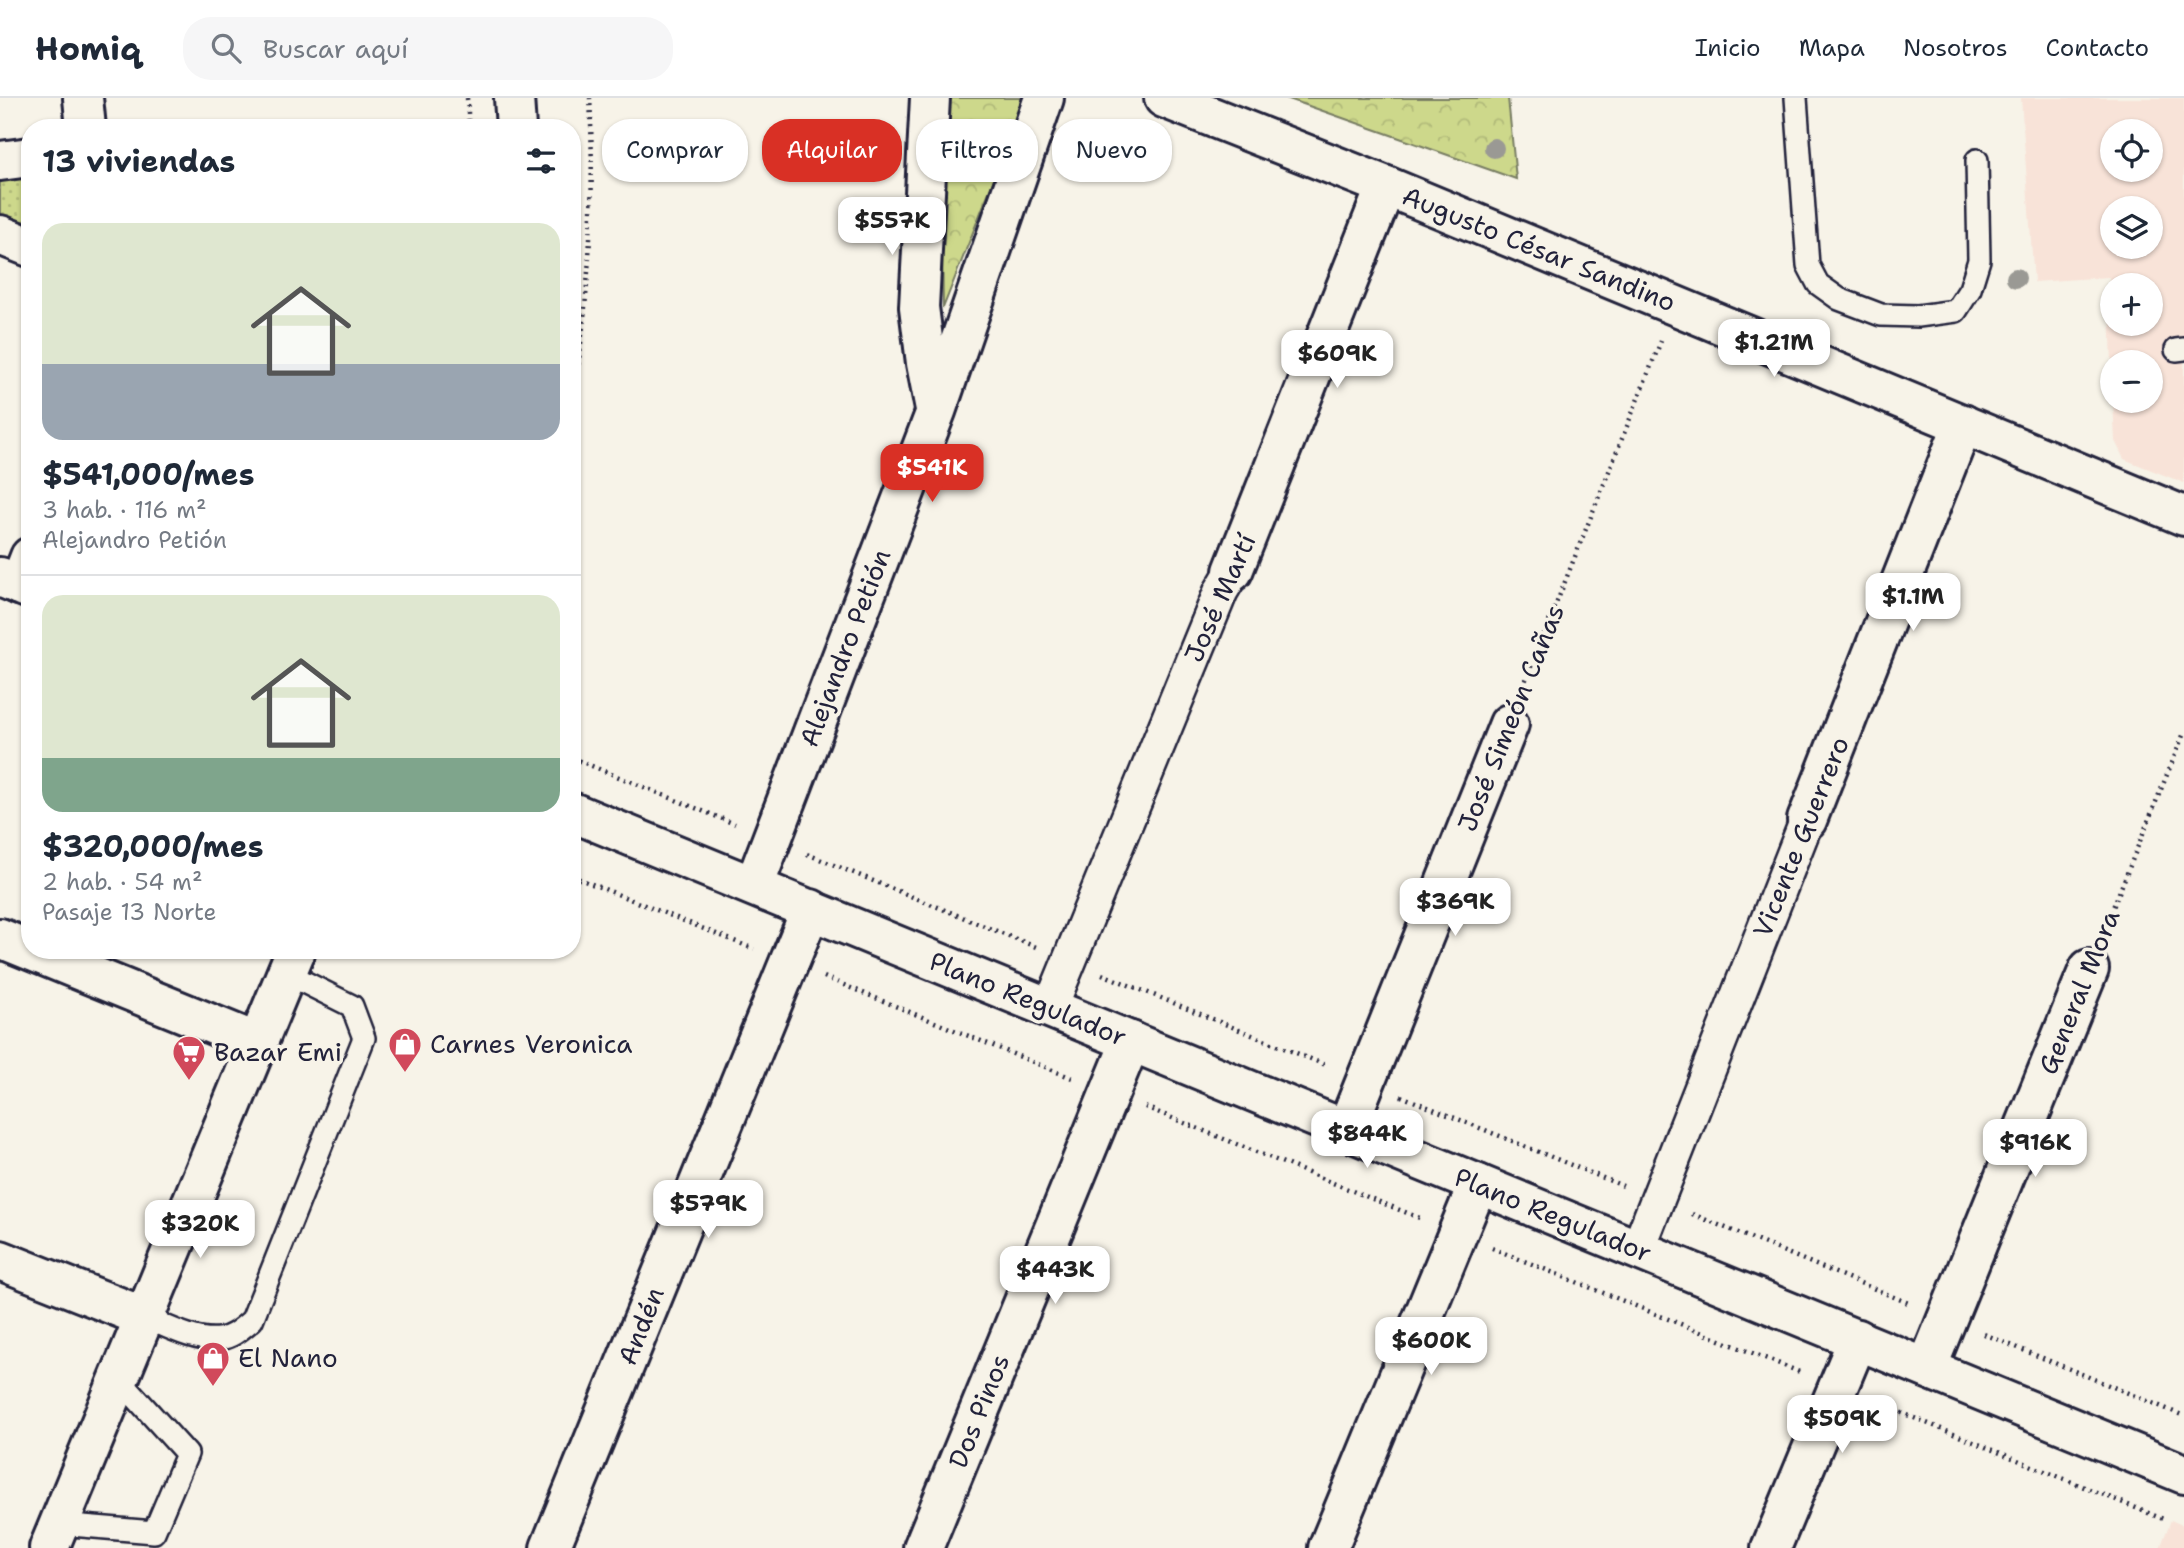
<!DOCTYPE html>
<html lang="es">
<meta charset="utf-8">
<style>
body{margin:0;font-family:"Shantell Sans",sans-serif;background:#f6f6f7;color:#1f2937;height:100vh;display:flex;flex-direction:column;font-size:26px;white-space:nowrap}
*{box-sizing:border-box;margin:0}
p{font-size:23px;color:#747a83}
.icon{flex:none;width:38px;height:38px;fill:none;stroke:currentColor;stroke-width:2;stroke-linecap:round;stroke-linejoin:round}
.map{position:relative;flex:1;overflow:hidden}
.side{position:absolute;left:21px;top:21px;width:560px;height:840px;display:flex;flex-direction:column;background:#fff;border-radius:28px;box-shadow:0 2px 5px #0004}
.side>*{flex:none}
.hud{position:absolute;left:602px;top:21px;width:665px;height:63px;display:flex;gap:14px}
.fabs{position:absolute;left:2100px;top:21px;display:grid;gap:14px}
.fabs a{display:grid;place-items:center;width:63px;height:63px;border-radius:50%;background:#fff;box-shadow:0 2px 5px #0004;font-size:35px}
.price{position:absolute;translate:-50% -60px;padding:0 16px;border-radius:14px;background:#fff;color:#222;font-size:23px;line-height:46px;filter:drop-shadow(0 2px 4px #0008)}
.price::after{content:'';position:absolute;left:50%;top:42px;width:21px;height:16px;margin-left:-10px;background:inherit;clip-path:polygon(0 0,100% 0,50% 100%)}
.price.current{background:#d93025;color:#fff}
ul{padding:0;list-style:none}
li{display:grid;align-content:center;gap:14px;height:371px;padding:0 21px}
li+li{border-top:2px solid #e0e1e3}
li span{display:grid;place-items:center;height:217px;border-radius:21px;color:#555}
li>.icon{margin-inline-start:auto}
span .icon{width:126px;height:126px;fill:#fffc;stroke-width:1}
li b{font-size:30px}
h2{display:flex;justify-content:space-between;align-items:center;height:84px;padding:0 21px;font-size:30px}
.tag{padding:0 24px;border-radius:28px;background:#fff;box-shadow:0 2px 5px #0004;font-size:24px;line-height:63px}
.tag.current{background:#d93025;color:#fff}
header{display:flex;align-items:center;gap:42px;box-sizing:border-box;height:98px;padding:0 35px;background:#fff;border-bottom:2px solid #e0e1e3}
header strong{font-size:33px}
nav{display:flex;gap:38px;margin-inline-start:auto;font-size:24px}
.search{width:490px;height:63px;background:#f6f6f7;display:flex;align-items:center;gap:18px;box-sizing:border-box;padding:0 24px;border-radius:28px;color:#747a83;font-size:26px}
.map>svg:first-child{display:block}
</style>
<header>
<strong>Homiq</strong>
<div class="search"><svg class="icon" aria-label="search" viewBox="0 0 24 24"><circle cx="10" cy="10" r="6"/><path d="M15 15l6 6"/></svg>Buscar aquí</div>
<nav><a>Inicio</a><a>Mapa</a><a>Nosotros</a><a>Contacto</a></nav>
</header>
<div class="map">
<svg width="2184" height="1450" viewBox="0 0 2184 1450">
<defs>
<pattern id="grass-dots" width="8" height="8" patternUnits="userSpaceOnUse" patternTransform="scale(1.75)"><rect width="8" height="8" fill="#cdd88b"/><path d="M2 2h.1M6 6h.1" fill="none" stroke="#b0b979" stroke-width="1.8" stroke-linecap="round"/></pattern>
<pattern id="park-crowns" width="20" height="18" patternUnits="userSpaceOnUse" patternTransform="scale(1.75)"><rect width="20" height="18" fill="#cdd88b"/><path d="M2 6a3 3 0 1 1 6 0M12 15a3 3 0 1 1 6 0" fill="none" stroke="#b0b979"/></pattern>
</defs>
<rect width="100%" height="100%" fill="#f7f3e8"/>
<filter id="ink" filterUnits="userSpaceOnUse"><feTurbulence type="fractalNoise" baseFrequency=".0143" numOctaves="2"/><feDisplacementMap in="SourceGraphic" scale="14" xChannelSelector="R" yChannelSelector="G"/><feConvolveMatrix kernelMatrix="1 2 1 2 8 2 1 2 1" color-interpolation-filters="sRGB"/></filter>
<g filter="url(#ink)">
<g fill="#f8e3d8" fill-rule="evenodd">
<path d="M 2021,0 L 2184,0 L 2184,385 L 2124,361 L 2115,343 L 2113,303 L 2151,303 L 2151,264 L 2112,264 L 2112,268 L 2109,179 L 2034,184 ZM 2112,33 L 2151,33 L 2151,72 L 2112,72 ZM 2112,110 L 2151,110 L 2151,149 L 2112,149 ZM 2112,187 L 2151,187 L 2151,226 L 2112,226 Z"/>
<polygon points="2171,1422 2184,1428 2184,1450 2160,1450"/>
</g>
<polygon fill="url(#grass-dots)" stroke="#787d63" stroke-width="2" points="30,77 30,128 0,116 0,81"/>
<g fill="url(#park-crowns)" stroke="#787d63" stroke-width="2">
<polygon points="943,0 1026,0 943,210 940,5"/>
<polygon points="1287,0 1508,0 1516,81 1286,0"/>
</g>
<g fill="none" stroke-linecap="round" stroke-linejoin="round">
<defs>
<g id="service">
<polyline points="1796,0 1808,167 1818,186 1839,201 1881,217 1918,218 1956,213 1970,191 1979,162 1977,62"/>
<polyline points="2176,252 2184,251"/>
<path d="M 144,1219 C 166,1228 195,1244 219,1241 C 232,1240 242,1230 252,1222 L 364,940 L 352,908 L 286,875"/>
<polyline points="59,1426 154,1434 187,1356 119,1281"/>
</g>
<g id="pedestrian">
<polyline points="1050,910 1221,493 1233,473"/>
<polyline points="1638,1151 1807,722"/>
</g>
<g id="minor">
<polyline points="83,0 86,30"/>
<polyline points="930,0 919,209 926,265 935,311"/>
<polyline points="1164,0 1386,88 2184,418"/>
<polyline points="0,63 30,59"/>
<polyline points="0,137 30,149"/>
<polyline points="1233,473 1386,88"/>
<polyline points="19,487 30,459"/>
<polyline points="1807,722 1963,326"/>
<polyline points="754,788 936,313 1044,0"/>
<polyline points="0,840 258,945"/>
<polyline points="1346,1032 1509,626"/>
<polyline points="0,1162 144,1219"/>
<polyline points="1927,1270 2089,871"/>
<polyline points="550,1450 811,811"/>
<polyline points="923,1450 1131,943"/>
<polyline points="1328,1450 1478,1086"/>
<polyline points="1771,1450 1858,1241"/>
</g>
<g id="tertiary">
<polyline points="514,0 516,30"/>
<polyline points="0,479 30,491"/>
<polyline points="572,714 2184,1376"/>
<polyline points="49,1450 296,852"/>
</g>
</defs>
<use href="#service" stroke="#22223b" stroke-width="26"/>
<use href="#pedestrian" stroke="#22223b" stroke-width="38"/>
<use href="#minor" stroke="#22223b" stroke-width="44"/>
<use href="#tertiary" stroke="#22223b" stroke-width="44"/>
<g stroke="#22223b" stroke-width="4.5" stroke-dasharray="2 5" stroke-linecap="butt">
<polyline points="467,0 469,30"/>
<path d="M 572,308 C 589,205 595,104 590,0"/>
<polyline points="1523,589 1661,243"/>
<polyline points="572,660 735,726"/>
<polyline points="807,756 1036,849"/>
<polyline points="572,778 754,851"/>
<polyline points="2103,834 2184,635"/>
<polyline points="1102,876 1328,968"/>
<polyline points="824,879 1072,980"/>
<polyline points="1401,998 1623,1088"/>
<polyline points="1145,1009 1422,1121"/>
<polyline points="1692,1116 1911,1206"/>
<polyline points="1492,1150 1802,1275"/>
<polyline points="1984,1236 2184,1318"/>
<polyline points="1875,1304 2163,1421"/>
</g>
<use href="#service" stroke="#f7f3e8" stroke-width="21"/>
<use href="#pedestrian" stroke="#f7f3e8" stroke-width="33"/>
<use href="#minor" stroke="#f7f3e8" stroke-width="38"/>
<use href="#tertiary" stroke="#f7f3e8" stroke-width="38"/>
</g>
<g fill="#9a9994">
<circle cx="1494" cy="50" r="10"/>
<circle cx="972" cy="55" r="10"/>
<circle cx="2016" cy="180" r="10"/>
</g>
</g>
<defs>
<symbol id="shop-pin" viewBox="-11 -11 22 30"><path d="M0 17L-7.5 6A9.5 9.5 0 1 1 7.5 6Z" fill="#d1495b" stroke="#f7f3e8"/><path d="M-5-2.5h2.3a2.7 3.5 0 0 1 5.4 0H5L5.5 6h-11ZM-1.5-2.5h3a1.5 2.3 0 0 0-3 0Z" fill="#fff"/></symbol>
<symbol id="supermarket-pin" viewBox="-11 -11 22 30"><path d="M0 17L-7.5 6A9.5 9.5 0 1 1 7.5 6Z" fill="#d1495b" stroke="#f7f3e8"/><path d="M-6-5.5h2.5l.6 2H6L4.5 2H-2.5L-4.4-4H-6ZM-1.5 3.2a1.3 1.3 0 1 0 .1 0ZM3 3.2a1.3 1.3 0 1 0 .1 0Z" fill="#fff"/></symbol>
</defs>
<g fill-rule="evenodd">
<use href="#shop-pin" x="386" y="927" width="38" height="52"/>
<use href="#supermarket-pin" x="170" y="935" width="38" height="52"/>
<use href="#shop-pin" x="194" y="1241" width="38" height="52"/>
</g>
<g text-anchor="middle" stroke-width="7" stroke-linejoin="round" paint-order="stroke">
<g font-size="26" fill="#22223b" stroke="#f7f3e8">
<text transform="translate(1539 151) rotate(22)" y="9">Augusto César Sandino</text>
<text transform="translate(1220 500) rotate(-66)" y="9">José Martí</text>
<text transform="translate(845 550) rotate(-69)" y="9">Alejandro Petión</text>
<text transform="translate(1511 620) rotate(-68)" y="9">José Simeón Cañas</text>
<text transform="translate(1801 739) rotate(-68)" y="9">Vicente Guerrero</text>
<text transform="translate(2079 894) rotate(-68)" y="9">General Mora</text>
<text transform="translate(1028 901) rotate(22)" y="9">Plano Regulador</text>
<text transform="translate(1553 1117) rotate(22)" y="9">Plano Regulador</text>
<text transform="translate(641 1228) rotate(-68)" y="9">Andén</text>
<text transform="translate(979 1313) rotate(-68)" y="9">Dos Pinos</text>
</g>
<g font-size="26" fill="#22223b" stroke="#f7f3e8" text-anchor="start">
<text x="430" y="955">Carnes Veronica</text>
<text x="214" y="963">Bazar Emi</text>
<text x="238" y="1269">El Nano</text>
</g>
</g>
</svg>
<div class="fabs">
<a><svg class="icon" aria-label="locate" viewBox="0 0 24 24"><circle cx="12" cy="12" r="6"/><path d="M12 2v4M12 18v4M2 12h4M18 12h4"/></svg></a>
<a><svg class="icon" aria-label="layers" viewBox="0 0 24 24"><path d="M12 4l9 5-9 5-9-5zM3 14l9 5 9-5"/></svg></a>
<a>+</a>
<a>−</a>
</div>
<b class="price" style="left:892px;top:159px">$557K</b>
<b class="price" style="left:1774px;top:281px">$1.21M</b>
<b class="price" style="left:1337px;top:292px">$609K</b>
<b class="price current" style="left:932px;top:406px">$541K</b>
<b class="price" style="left:1913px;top:535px">$1.1M</b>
<b class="price" style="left:1455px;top:840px">$369K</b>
<b class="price" style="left:1367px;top:1072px">$844K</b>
<b class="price" style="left:2035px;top:1081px">$916K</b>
<b class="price" style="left:708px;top:1142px">$579K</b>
<b class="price" style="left:200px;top:1162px">$320K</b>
<b class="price" style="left:1055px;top:1208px">$443K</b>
<b class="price" style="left:1431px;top:1279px">$600K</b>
<b class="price" style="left:1842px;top:1357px">$509K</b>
<div class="hud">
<a class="tag">Comprar</a>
<a class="tag current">Alquilar</a>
<a class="tag">Filtros</a>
<a class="tag">Nuevo</a>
</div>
<section class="side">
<h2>13 viviendas<svg class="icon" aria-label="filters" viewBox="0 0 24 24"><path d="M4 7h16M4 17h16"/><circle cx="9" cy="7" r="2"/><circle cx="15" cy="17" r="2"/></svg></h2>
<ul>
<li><span style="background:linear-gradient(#dfe7d0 65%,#9aa5b1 0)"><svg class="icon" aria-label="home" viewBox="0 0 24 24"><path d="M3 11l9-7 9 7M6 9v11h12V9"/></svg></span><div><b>$541,000/mes</b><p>3 hab. · 116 m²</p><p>Alejandro Petión</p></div></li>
<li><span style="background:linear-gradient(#dfe7d0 75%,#7fa58c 0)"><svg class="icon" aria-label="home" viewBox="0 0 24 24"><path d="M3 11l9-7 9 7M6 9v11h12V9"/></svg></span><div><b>$320,000/mes</b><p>2 hab. · 54 m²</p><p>Pasaje 13 Norte</p></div></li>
</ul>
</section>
</div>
